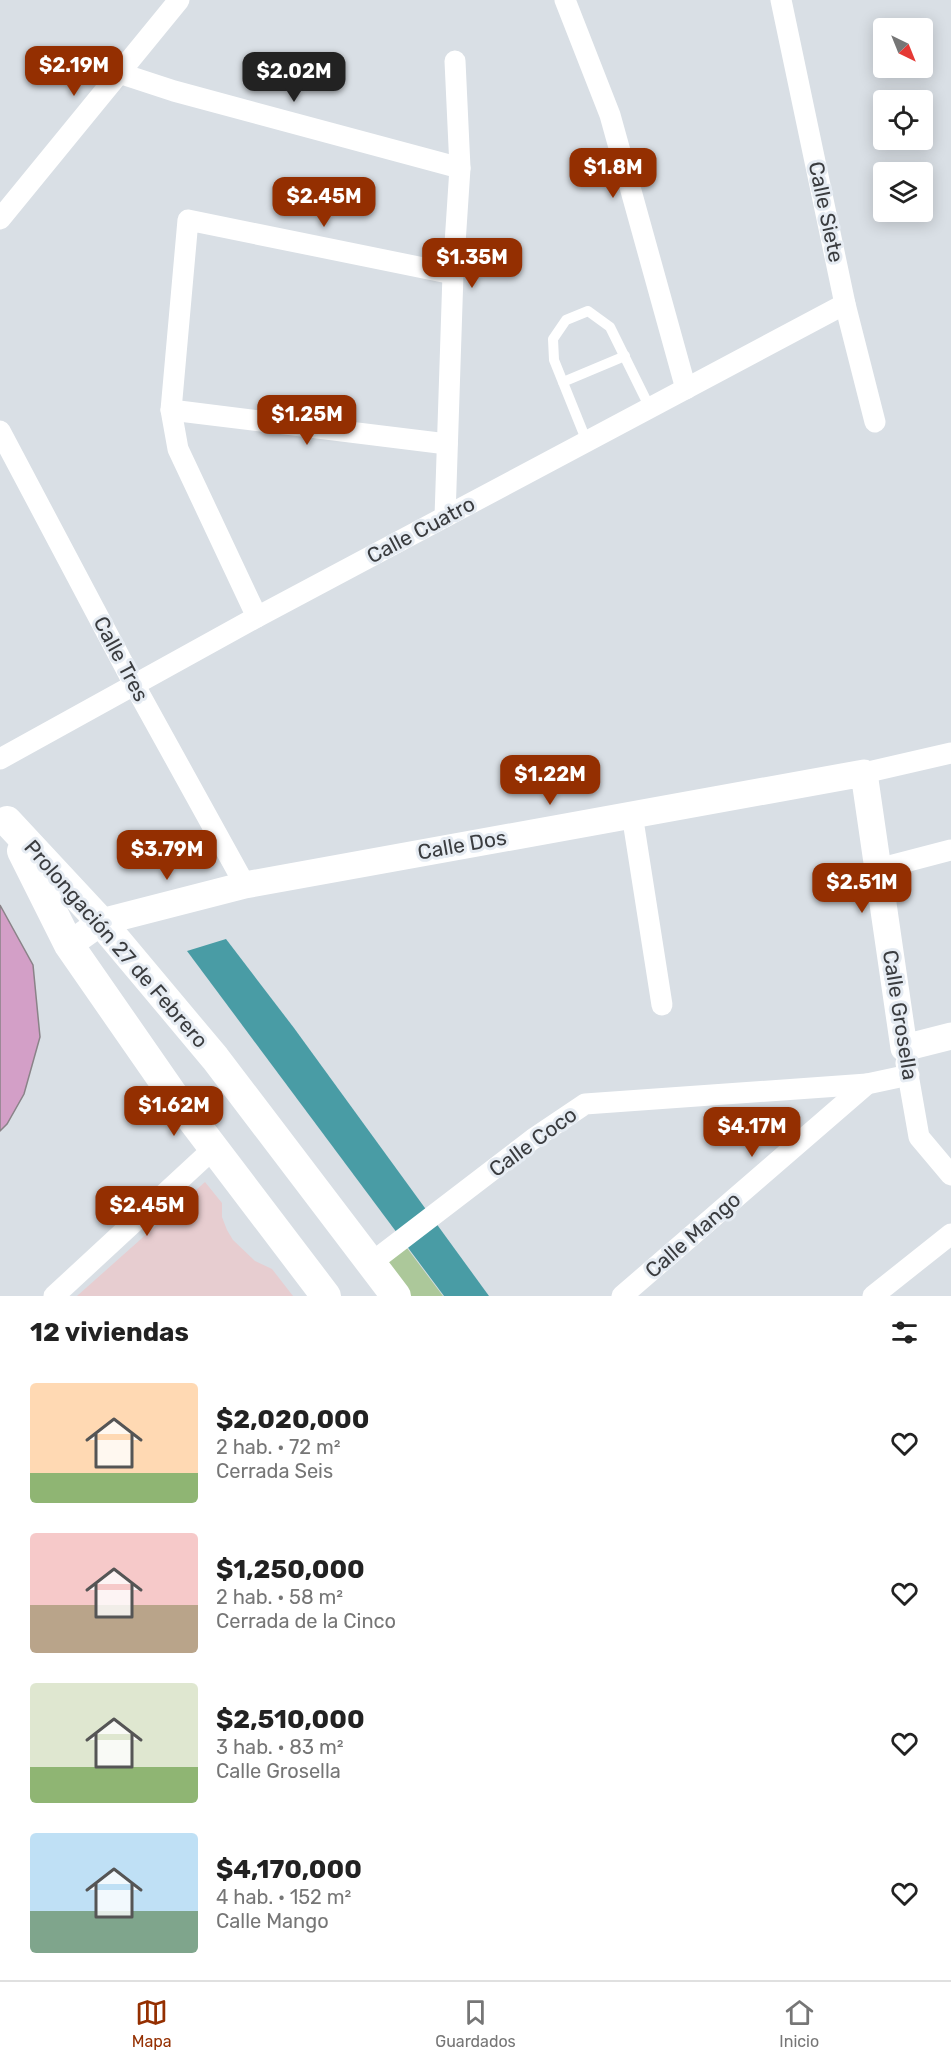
<!DOCTYPE html>
<html lang="es">
<meta charset="utf-8">
<style>
body{margin:0;font-family:Rubik,sans-serif;background:#f6f6f6;color:#222;height:100vh;display:flex;flex-direction:column;font-size:22px;white-space:nowrap}
*{box-sizing:border-box;margin:0}
p{font-size:20px;color:#767676}
.icon{flex:none;width:33px;height:33px;fill:none;stroke:currentColor;stroke-width:2;stroke-linecap:round;stroke-linejoin:round}
.map{position:relative;height:1296px;overflow:hidden}
.side{display:flex;flex-direction:column;background:#fff;flex:1}
.side>*{flex:none}
.needle{width:39px;rotate:137deg}
.buttons{position:absolute;left:873px;top:18px;display:grid;gap:12px}
.buttons a{display:grid;place-items:center;width:60px;height:60px;border-radius:6px;background:#fff;box-shadow:0 3px 15px #0003;font-size:30px}
.price{position:absolute;translate:-50% -51px;padding:0 14px;border-radius:12px;background:#942f01;color:#fff;font-size:20px;line-height:39px;filter:drop-shadow(0 2px 3px #0008)}
.price::after{content:'';position:absolute;left:50%;top:36px;width:18px;height:14px;margin-left:-9px;background:inherit;clip-path:polygon(0 0,100% 0,50% 100%)}
.price.active{background:#222;color:#fff}
ul{padding:0;list-style:none}
li{display:flex;align-items:center;gap:18px;height:150px;padding:0 30px}
li span{display:grid;place-items:center;flex:none;width:168px;height:120px;border-radius:6px;color:#555}
li>.icon{margin-inline-start:auto}
span .icon{width:72px;height:72px;fill:#fffc;stroke-width:1}
li b{font-size:26px}
h2{display:flex;justify-content:space-between;align-items:center;height:72px;padding:0 30px;font-size:26px}
.menu{display:flex;justify-content:space-around;align-items:center;height:84px;border-top:2px solid #e0e0e0;background:#fff;font-size:16px;color:#767676}
.menu a{display:grid;justify-items:center;gap:3px}
.menu .active{color:#942f01}
.map>svg:first-child{display:block}
</style>
<div class="map">
<svg width="951" height="1296" viewBox="0 0 951 1296">
<rect width="100%" height="100%" fill="#d9dfe5"/>
<polygon fill="#e7cdd0" points="205,1182 222,1203 222,1217 227,1230 233,1240 255,1261 272,1269 293,1296 77,1296"/>
<polygon fill="#acc89a" points="401,1240 443,1296 396,1296 371,1263"/>
<polygon fill="#499ca5" points="226,939 294,1028 489,1296 444,1296 187,951"/>
<polygon fill="#d39fc7" stroke="#8a8388" stroke-width="1.5" points="0,905 33,965 40,1037 24,1094 7,1124 0,1131"/>
<g fill="none" stroke-linecap="round" stroke-linejoin="round">
<g stroke="#fff" stroke-width="10">
<polyline points="563,382 625,356"/>
<polyline points="587,442 554,360 553,339 566,320 588,311 610,327 650,408"/>
</g>
<g stroke="#fff" stroke-width="21">
<polyline points="565,0 610,115 686,389"/>
<polyline points="781,0 845,304 875,422"/>
<polyline points="119,73 174,91 460,168"/>
<polyline points="0,219 179,0"/>
<polyline points="171,410 447,444"/>
<polyline points="0,431 135,686 245,885"/>
<polyline points="445,517 453,274 460,168 455,61"/>
<polyline points="257,617 178,449 171,410 188,220 453,274"/>
<polyline points="0,759 257,617 845,304"/>
<polyline points="864,773 951,753"/>
<polyline points="632,814 662,1005"/>
<polyline points="878,869 951,850"/>
<polyline points="906,1063 919,1137 951,1175"/>
<polyline points="371,1263 533,1139 585,1104 867,1084"/>
<polyline points="54,1296 213,1149"/>
<polyline points="622,1296 867,1084 909,1075"/>
<polyline points="873,1296 951,1234"/>
</g>
<polyline stroke="#fff" stroke-width="27" points="69,945 101,922 245,885 864,773 904,1048 951,1036"/>
<g stroke="#fff" stroke-width="30">
<polyline points="7,821 101,922 215,1058 396,1296"/>
<polyline points="22,851 69,945 171,1092 326,1296"/>
</g>
</g>
<g text-anchor="middle" stroke-width="6" stroke-linejoin="round" paint-order="stroke">
<g font-size="21" fill="#3a3c3f" stroke="#e6ecf3">
<text transform="translate(826 212) rotate(78)" y="7">Calle Siete</text>
<text transform="translate(421 530) rotate(-28)" y="7">Calle Cuatro</text>
<text transform="translate(121 659) rotate(62)" y="7">Calle Tres</text>
<text transform="translate(462 845) rotate(-10)" y="7">Calle Dos</text>
<text transform="translate(116 944) rotate(49)" y="7">Prolongación 27 de Febrero</text>
<text transform="translate(900 1015) rotate(81)" y="7">Calle Grosella</text>
<text transform="translate(533 1142) rotate(-36)" y="7">Calle Coco</text>
<text transform="translate(693 1235) rotate(-41)" y="7">Calle Mango</text>
</g>
</g>
</svg>
<div class="buttons">
<a><svg class="needle" viewBox="-14 -14 28 28"><path d="M0-13l5 13h-10z" fill="#e53935"/><path d="M0 13l5-13h-10z" fill="#767676"/></svg></a>
<a><svg class="icon" aria-label="locate" viewBox="0 0 24 24"><circle cx="12" cy="12" r="6"/><path d="M12 2v4M12 18v4M2 12h4M18 12h4"/></svg></a>
<a><svg class="icon" aria-label="layers" viewBox="0 0 24 24"><path d="M12 4l9 5-9 5-9-5zM3 14l9 5 9-5"/></svg></a>
</div>
<b class="price" style="left:74px;top:97px">$2.19M</b>
<b class="price active" style="left:294px;top:103px">$2.02M</b>
<b class="price" style="left:613px;top:199px">$1.8M</b>
<b class="price" style="left:324px;top:228px">$2.45M</b>
<b class="price" style="left:472px;top:289px">$1.35M</b>
<b class="price" style="left:307px;top:446px">$1.25M</b>
<b class="price" style="left:550px;top:806px">$1.22M</b>
<b class="price" style="left:167px;top:881px">$3.79M</b>
<b class="price" style="left:862px;top:914px">$2.51M</b>
<b class="price" style="left:174px;top:1137px">$1.62M</b>
<b class="price" style="left:752px;top:1158px">$4.17M</b>
<b class="price" style="left:147px;top:1237px">$2.45M</b>
</div>
<section class="side">
<h2>12 viviendas<svg class="icon" aria-label="filters" viewBox="0 0 24 24"><path d="M4 7h16M4 17h16"/><circle cx="9" cy="7" r="2"/><circle cx="15" cy="17" r="2"/></svg></h2>
<ul>
<li><span style="background:linear-gradient(#ffd9b3 75%,#8fb573 0)"><svg class="icon" aria-label="home" viewBox="0 0 24 24"><path d="M3 11l9-7 9 7M6 9v11h12V9"/></svg></span><div><b>$2,020,000</b><p>2 hab. · 72 m²</p><p>Cerrada Seis</p></div><svg class="icon" aria-label="heart" viewBox="0 0 24 24"><path d="M12 20l-8-8c-3-5 5-10 8-4 3-6 11-1 8 4z"/></svg></li>
<li><span style="background:linear-gradient(#f6c9c9 60%,#b9a48a 0)"><svg class="icon" aria-label="home" viewBox="0 0 24 24"><path d="M3 11l9-7 9 7M6 9v11h12V9"/></svg></span><div><b>$1,250,000</b><p>2 hab. · 58 m²</p><p>Cerrada de la Cinco</p></div><svg class="icon" aria-label="heart" viewBox="0 0 24 24"><path d="M12 20l-8-8c-3-5 5-10 8-4 3-6 11-1 8 4z"/></svg></li>
<li><span style="background:linear-gradient(#dfe7d0 70%,#8fb573 0)"><svg class="icon" aria-label="home" viewBox="0 0 24 24"><path d="M3 11l9-7 9 7M6 9v11h12V9"/></svg></span><div><b>$2,510,000</b><p>3 hab. · 83 m²</p><p>Calle Grosella</p></div><svg class="icon" aria-label="heart" viewBox="0 0 24 24"><path d="M12 20l-8-8c-3-5 5-10 8-4 3-6 11-1 8 4z"/></svg></li>
<li><span style="background:linear-gradient(#bfe0f5 65%,#7fa58c 0)"><svg class="icon" aria-label="home" viewBox="0 0 24 24"><path d="M3 11l9-7 9 7M6 9v11h12V9"/></svg></span><div><b>$4,170,000</b><p>4 hab. · 152 m²</p><p>Calle Mango</p></div><svg class="icon" aria-label="heart" viewBox="0 0 24 24"><path d="M12 20l-8-8c-3-5 5-10 8-4 3-6 11-1 8 4z"/></svg></li>
</ul>
</section>
<nav class="menu">
<a class="active"><svg class="icon" aria-label="map" viewBox="0 0 24 24"><path d="M3 6l6-2 6 2 6-2v14l-6 2-6-2-6 2zM9 4v14M15 6v14"/></svg>Mapa</a>
<a><svg class="icon" aria-label="saved" viewBox="0 0 24 24"><path d="M7 4h10v16l-5-4-5 4z"/></svg>Guardados</a>
<a><svg class="icon" aria-label="home" viewBox="0 0 24 24"><path d="M3 11l9-7 9 7M6 9v11h12V9"/></svg>Inicio</a>
</nav>
